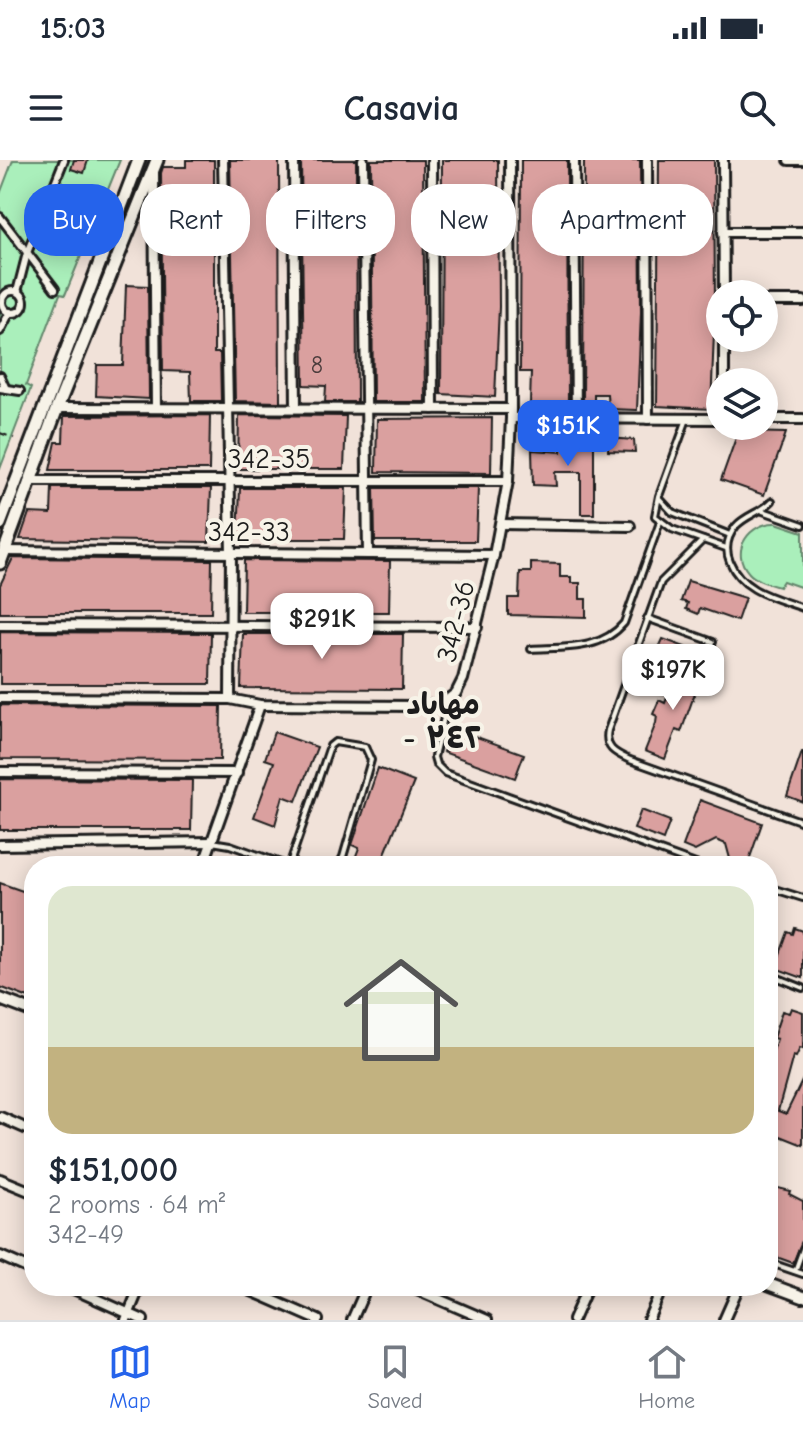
<!DOCTYPE html>
<meta charset="utf-8">
<style>
body{margin:0;font-family:"Comic Neue","Playpen Sans Arabic",sans-serif;background:#f2f2f3;color:#1f2937;height:100vh;display:flex;flex-direction:column;font-size:30px;white-space:nowrap}
*{box-sizing:border-box;margin:0}
p{font-size:26px;color:#747a83}
.icon{flex:none;width:44px;height:44px;fill:none;stroke:currentColor;stroke-width:2;stroke-linecap:round;stroke-linejoin:round}
.map{position:relative;flex:1;overflow:hidden}
.details{position:absolute;left:24px;top:696px;width:754px;height:440px;display:flex;flex-direction:column;background:#fff;border-radius:32px;box-shadow:0 4px 20px #0003}
.details>*{flex:none}
.hud{position:absolute;left:24px;top:24px;width:756px;height:72px;display:flex;gap:16px}
.tools{position:absolute;left:706px;top:120px;display:grid;gap:16px}
.tools a{display:grid;place-items:center;width:72px;height:72px;border-radius:50%;background:#fff;box-shadow:0 4px 20px #0003;font-size:40px}
.price{position:absolute;translate:-50% -68px;padding:0 18px;border-radius:16px;background:#fff;color:#222;font-size:26px;line-height:52px;filter:drop-shadow(0 2px 4px #0008)}
.price::after{content:'';position:absolute;left:50%;top:48px;width:24px;height:18px;margin-left:-12px;background:inherit;clip-path:polygon(0 0,100% 0,50% 100%)}
.price.current{background:#2563eb;color:#fff}
ul{padding:0;list-style:none}
li{display:grid;align-content:center;gap:16px;height:424px;padding:0 24px}
li span{display:grid;place-items:center;height:248px;border-radius:24px;color:#555}
li>.icon{margin-inline-start:auto}
span .icon{width:144px;height:144px;fill:#fffc;stroke-width:1}
li b{font-size:34px}
.pill{padding:0 28px;border-radius:32px;background:#fff;box-shadow:0 4px 20px #0003;font-size:28px;line-height:72px}
.pill.current{background:#2563eb;color:#fff}
.status{display:flex;justify-content:space-between;align-items:center;height:56px;padding:0 40px;background:#fff;direction:ltr}
.status svg{height:22px;fill:currentColor}
header{display:flex;justify-content:space-between;align-items:center;height:104px;padding:0 24px;background:#fff;font-size:36px;font-weight:700}
.menu{display:flex;justify-content:space-around;align-items:center;height:112px;border-top:2px solid #e0e1e3;background:#fff;font-size:22px;color:#747a83}
.menu a{display:grid;justify-items:center;gap:4px}
.menu .current{color:#2563eb}
.map>svg:first-child{display:block}
</style>
<div class="status"><b>15:03</b><svg viewBox="0 0 49 12"><path d="M0 12V9h3v3zM5 12V6h3v6zM10 12V3h3v9zM15 12V0h3v12zM26 1h20v11H26zM47 4h2v5h-2z"/></svg></div>
<header><svg class="icon" aria-label="menu" viewBox="0 0 24 24"><path d="M4 6h16M4 12h16M4 18h16"/></svg>Casavia<svg class="icon" aria-label="search" viewBox="0 0 24 24"><circle cx="10" cy="10" r="6"/><path d="M15 15l6 6"/></svg></header>
<div class="map">
<svg width="803" height="1160" viewBox="0 0 803 1160">
<rect width="100%" height="100%" fill="#f1e2d9"/>
<filter id="ink" filterUnits="userSpaceOnUse"><feTurbulence type="fractalNoise" baseFrequency=".0125" numOctaves="2"/><feDisplacementMap in="SourceGraphic" scale="16" xChannelSelector="R" yChannelSelector="G"/><feConvolveMatrix kernelMatrix="1 2 1 2 8 2 1 2 1" color-interpolation-filters="sRGB"/></filter>
<g filter="url(#ink)">
<g fill="#aaefbb" stroke="#63866c" stroke-width="2">
<polygon points="13,0 120,0 65,135 60,134 26,225 31,228 0,309 0,34"/>
<path d="M 776,363 L 803,372 L 803,428 L 783,421 L 779,427 C 769,424 756,421 749,413 C 728,390 751,362 776,363 Z"/>
</g>
<g fill="#daa09f" stroke="#1c1c1c" stroke-width="2">
<polygon points="74,0 88,0 84,13 71,9"/>
<polygon points="186,0 214,0 214,193 220,193 221,241 191,241 190,212 163,211 161,13 163,7 186,7"/>
<polygon points="230,0 279,0 280,242 235,241"/>
<polygon points="301,0 356,0 357,242 325,242 326,226 304,225"/>
<polygon points="371,0 423,0 425,242 373,242"/>
<polygon points="442,0 498,0 499,147 495,237 441,234"/>
<polygon points="521,0 567,0 568,246 530,244 531,212 520,212"/>
<polygon points="584,0 640,0 641,152 637,250 608,249 607,234 594,234 594,248 583,247"/>
<polygon points="659,0 714,0 715,146 711,249 657,246"/>
<polygon points="126,125 148,126 149,239 96,236 97,205 123,205"/>
<polygon points="210,255 209,310 50,310 56,282 63,282 64,256"/>
<polygon points="239,255 346,256 344,309 238,309"/>
<polygon points="492,258 491,313 376,312 377,259"/>
<polygon points="738,272 786,273 764,335 721,320"/>
<polygon points="561,278 594,280 594,354 581,354 581,312 555,312 556,326 533,325 532,290 561,292"/>
<polygon points="608,278 634,280 635,292 608,291"/>
<polygon points="52,328 211,328 209,382 20,379 29,353 51,354"/>
<polygon points="240,328 346,328 344,379 238,379"/>
<polygon points="374,328 478,328 476,381 375,381"/>
<polygon points="13,398 212,400 211,453 0,453 0,425"/>
<polygon points="244,400 390,401 389,452 243,452"/>
<polygon points="531,403 560,404 560,417 571,417 571,423 580,423 580,439 586,439 586,457 508,455 508,438 519,438 520,412 531,412"/>
<polygon points="688,421 745,438 737,461 700,448 698,454 686,449 688,443 681,441"/>
<polygon points="0,472 211,473 210,524 0,524"/>
<polygon points="243,474 403,474 402,529 241,528"/>
<polygon points="663,479 685,487 680,499 658,490"/>
<polygon points="678,508 701,516 681,572 676,570 665,599 645,591 656,563 657,556 653,554 659,540 665,543"/>
<polygon points="0,545 221,546 220,600 0,599"/>
<polygon points="452,568 524,594 515,618 443,592"/>
<polygon points="274,572 317,587 296,641 283,636 275,665 254,657 274,602 265,599"/>
<polygon points="802,592 803,592 803,642 787,636"/>
<polygon points="378,608 414,622 380,706 352,706 359,688 352,685"/>
<polygon points="0,619 192,620 191,670 0,670"/>
<polygon points="700,640 762,663 747,706 732,706 726,684 716,680 695,691 683,686"/>
<polygon points="641,650 670,661 663,680 634,669"/>
<polygon points="0,723 34,735 34,840 0,827"/>
<polygon points="795,768 803,771 803,818 775,808 788,772 793,774"/>
<polygon points="791,848 803,852 803,889 800,888 796,897 793,896 778,951 786,954 803,919 803,985 768,971 768,896 771,897 777,879 773,878 782,851 789,853"/>
<polygon points="774,1027 790,1031 789,1034 803,1041 803,1078 793,1103 768,1094 768,1047"/>
</g>
<g fill="none" stroke-linecap="round" stroke-linejoin="round">
<defs>
<g id="service">
<polyline points="687,259 659,336 655,356 672,369 726,388"/>
<polyline points="660,339 672,352 730,375"/>
<path d="M 772,341 C 762,352 746,355 736,366 C 727,377 725,390 730,402 C 742,432 776,438 803,448"/>
<polyline points="763,351 803,365"/>
<path d="M 703,380 L 661,422 L 608,570 C 604,588 615,593 630,600 L 803,662"/>
<polyline points="647,458 713,482"/>
<path d="M 531,489 C 564,487 601,491 624,463 L 660,362"/>
<polyline points="448,542 434,597 436,604 445,613 701,706"/>
<polyline points="212,682 230,685 289,706"/>
<polyline points="289,706 330,586 335,582 365,587 371,600 343,697 338,706"/>
<polyline points="768,727 803,738"/>
<polyline points="768,814 803,828"/>
<polyline points="768,1102 803,1114"/>
<polyline points="795,1111 803,1089"/>
</g>
<g id="pedestrian">
<polyline points="0,57 55,129"/>
<circle cx="13" cy="142" r="11"/>
<polyline points="17,132 27,93 64,0"/>
<polyline points="0,171 10,152"/>
<polyline points="0,216 6,229"/>
<polyline points="0,228 20,231"/>
</g>
<g id="minor">
<polyline points="223,0 231,393 230,539"/>
<polyline points="294,0 296,248"/>
<polyline points="363,0 368,394"/>
<polyline points="432,0 433,249"/>
<polyline points="574,0 576,259"/>
<polyline points="647,0 648,259"/>
<polyline points="723,0 724,134"/>
<polyline points="789,0 803,0"/>
<polyline points="154,13 156,248"/>
<polyline points="723,72 803,72"/>
<polyline points="764,141 803,141"/>
<polyline points="724,178 724,222"/>
<polyline points="57,248 511,249"/>
<polyline points="511,258 720,259"/>
<polyline points="764,259 803,259"/>
<polyline points="30,321 508,321"/>
<polyline points="501,364 630,366"/>
<polyline points="4,391 494,395"/>
<polyline points="0,465 477,467"/>
<polyline points="0,538 230,539 260,545 417,546 442,544 456,533 463,519 494,395 508,321 511,258 510,0"/>
<polyline points="0,612 237,613"/>
<polyline points="0,685 212,682"/>
<polyline points="203,706 260,545"/>
<polyline points="31,911 34,912"/>
<polyline points="0,957 34,972"/>
<polyline points="0,1019 34,1033"/>
<polyline points="0,1096 34,1111"/>
<polyline points="67,1126 143,1160"/>
<polyline points="240,1126 318,1160"/>
<polyline points="408,1126 487,1160"/>
<polyline points="126,1160 140,1126"/>
<polyline points="352,1160 367,1126"/>
<polyline points="573,1160 588,1126"/>
<polyline points="648,1160 663,1126"/>
<polyline points="724,1160 739,1126"/>
</g>
<g id="tertiary">
<polyline points="0,839 34,852"/>
<polyline points="768,1124 803,1137"/>
</g>
<g id="secondary">
<polyline points="0,364 139,0"/>
<polyline points="0,403 57,248 157,0"/>
</g>
</defs>
<use href="#service" stroke="#1c1c1c" stroke-width="10"/>
<use href="#pedestrian" stroke="#1c1c1c" stroke-width="12"/>
<use href="#minor" stroke="#1c1c1c" stroke-width="14"/>
<use href="#tertiary" stroke="#1c1c1c" stroke-width="16"/>
<use href="#secondary" stroke="#1c1c1c" stroke-width="17"/>
<polyline stroke="#1c1c1c" stroke-width="2" stroke-dasharray="8 6" stroke-linecap="butt" points="0,273 14,278"/>
<use href="#service" stroke="#f7f3e8" stroke-width="4"/>
<use href="#pedestrian" stroke="#f7f3e8" stroke-width="6"/>
<use href="#minor" stroke="#f7f3e8" stroke-width="8"/>
<use href="#tertiary" stroke="#f7f3e8" stroke-width="10"/>
<use href="#secondary" stroke="#f7f3e8" stroke-width="11"/>
</g>
</g>
<g text-anchor="middle" stroke-width="8" stroke-linejoin="round" paint-order="stroke">
<g font-size="24" fill="#4c3d3d">
<text x="317" y="213">8</text>
</g>
<g font-size="28" fill="#1c1c1c" stroke="#f7f3e8">
<text x="269" y="308">342-35</text>
<text x="249" y="381">342-33</text>
<text transform="translate(455 461) rotate(-76)" y="10">342-36</text>
</g>
<g font-size="30" font-weight="bold" fill="#1c1c1c" stroke="#f7f3e8">
<text x="443" y="554">مهاباد<tspan x="443" dy="34">- ٣٤٢</tspan></text>
</g>
</g>
</svg>
<div class="tools">
<a><svg class="icon" aria-label="locate" viewBox="0 0 24 24"><circle cx="12" cy="12" r="6"/><path d="M12 2v4M12 18v4M2 12h4M18 12h4"/></svg></a>
<a><svg class="icon" aria-label="layers" viewBox="0 0 24 24"><path d="M12 4l9 5-9 5-9-5zM3 14l9 5 9-5"/></svg></a>
</div>
<b class="price current" style="left:568px;top:308px">$151K</b>
<b class="price" style="left:322px;top:501px">$291K</b>
<b class="price" style="left:673px;top:552px">$197K</b>
<div class="hud">
<a class="pill current">Buy</a>
<a class="pill">Rent</a>
<a class="pill">Filters</a>
<a class="pill">New</a>
<a class="pill">Apartment</a>
</div>
<section class="details">
<ul>
<li><span style="background:linear-gradient(#dfe7d0 65%,#c2b280 0)"><svg class="icon" aria-label="home" viewBox="0 0 24 24"><path d="M3 11l9-7 9 7M6 9v11h12V9"/></svg></span><div><b>$151,000</b><p>2 rooms · 64 m²</p><p>342-49</p></div></li>
</ul>
</section>
</div>
<nav class="menu">
<a class="current"><svg class="icon" aria-label="map" viewBox="0 0 24 24"><path d="M3 6l6-2 6 2 6-2v14l-6 2-6-2-6 2zM9 4v14M15 6v14"/></svg>Map</a>
<a><svg class="icon" aria-label="saved" viewBox="0 0 24 24"><path d="M7 4h10v16l-5-4-5 4z"/></svg>Saved</a>
<a><svg class="icon" aria-label="home" viewBox="0 0 24 24"><path d="M3 11l9-7 9 7M6 9v11h12V9"/></svg>Home</a>
</nav>
